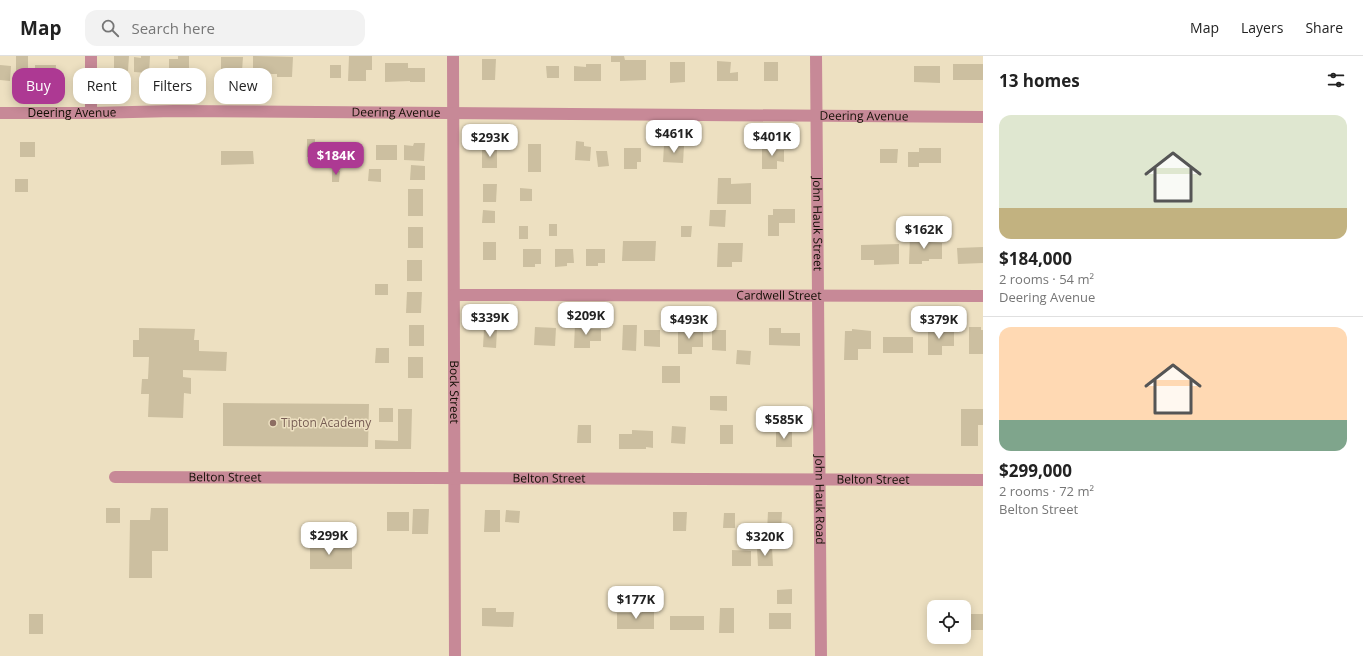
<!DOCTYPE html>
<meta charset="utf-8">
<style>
body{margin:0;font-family:"Open Sans",sans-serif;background:#f2f2f2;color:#222;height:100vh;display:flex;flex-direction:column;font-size:15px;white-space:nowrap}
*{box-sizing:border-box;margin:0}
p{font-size:13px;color:#767676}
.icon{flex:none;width:22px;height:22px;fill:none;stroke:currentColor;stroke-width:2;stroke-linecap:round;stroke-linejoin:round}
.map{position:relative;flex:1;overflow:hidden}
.details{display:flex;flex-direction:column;background:#fff;width:380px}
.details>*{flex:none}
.guide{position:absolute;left:12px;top:12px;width:380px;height:36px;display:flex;gap:8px}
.buttons{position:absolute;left:927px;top:544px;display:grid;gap:8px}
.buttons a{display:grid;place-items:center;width:44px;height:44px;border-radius:8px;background:#fff;box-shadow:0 2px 10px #0003;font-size:20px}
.price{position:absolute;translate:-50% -34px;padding:0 9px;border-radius:8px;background:#fff;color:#222;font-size:13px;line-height:26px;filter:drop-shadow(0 1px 2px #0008)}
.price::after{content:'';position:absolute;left:50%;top:24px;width:12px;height:9px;margin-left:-6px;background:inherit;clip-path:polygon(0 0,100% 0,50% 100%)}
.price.active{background:#ad3993;color:#fff}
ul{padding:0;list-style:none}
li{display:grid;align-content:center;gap:8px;height:212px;padding:0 16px}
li+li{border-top:1px solid #e0e0e0}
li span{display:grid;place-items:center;height:124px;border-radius:12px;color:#555}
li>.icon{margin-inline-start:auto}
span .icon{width:72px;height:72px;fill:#fffc;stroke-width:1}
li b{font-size:17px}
h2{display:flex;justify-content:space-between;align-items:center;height:48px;padding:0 16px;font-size:17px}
.chip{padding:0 14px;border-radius:12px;background:#fff;box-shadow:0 2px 10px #0003;font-size:14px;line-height:36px}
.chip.active{background:#ad3993;color:#fff}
header{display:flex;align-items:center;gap:24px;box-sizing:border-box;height:56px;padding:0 20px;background:#fff;border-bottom:1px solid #e0e0e0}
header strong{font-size:19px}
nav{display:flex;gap:22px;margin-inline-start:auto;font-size:14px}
.search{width:280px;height:36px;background:#f2f2f2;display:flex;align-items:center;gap:10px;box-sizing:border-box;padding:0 14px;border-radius:12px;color:#767676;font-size:15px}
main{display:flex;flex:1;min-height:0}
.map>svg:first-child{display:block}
</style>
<header>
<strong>Map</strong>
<div class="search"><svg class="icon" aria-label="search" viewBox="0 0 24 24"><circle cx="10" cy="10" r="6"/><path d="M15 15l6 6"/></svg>Search here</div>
<nav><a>Map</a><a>Layers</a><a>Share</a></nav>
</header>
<main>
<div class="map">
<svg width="983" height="600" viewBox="0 0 983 600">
<rect width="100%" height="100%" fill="#ede0c1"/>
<g fill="#ccbfa0">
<rect x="16" y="0" width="12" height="15"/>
<polygon points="114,0 129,0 128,15 114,14"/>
<polygon points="141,0 150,0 149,17 134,16 134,1 141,2"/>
<polygon points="178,0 189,0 189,21 180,21 180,18 169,18 169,3 178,3"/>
<polygon points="253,0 293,1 292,21 277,21 277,18 253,18"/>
<polygon points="349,0 372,0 372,14 366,14 366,25 348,25"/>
<polygon points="611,0 624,0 625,4 646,4 646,24 620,25 620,6 611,6"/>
<polygon points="221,1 243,1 242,15 221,15"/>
<polygon points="482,3 496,3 495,24 482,24"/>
<polygon points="717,5 731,6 730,17 738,16 738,25 717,25"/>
<polygon points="670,6 685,6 685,26 670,27"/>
<rect x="764" y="6" width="14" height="19"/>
<polygon points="385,7 408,7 408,12 425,12 425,26 410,26 410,25 385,26"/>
<polygon points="586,8 601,8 601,25 574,25 574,10 586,11"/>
<rect x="953" y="8" width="30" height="16"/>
<polygon points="0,9 11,10 10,25 0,24"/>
<polygon points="35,9 56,9 55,25 35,24"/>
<rect x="330" y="9" width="11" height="13"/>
<polygon points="546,10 559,10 559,22 547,22"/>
<polygon points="914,10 940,10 940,27 914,26"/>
<polygon points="307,83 315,83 315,87 326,87 326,101 307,101"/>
<polygon points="576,85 584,86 584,90 591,91 590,105 575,104"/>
<rect x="20" y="86" width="15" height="15"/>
<polygon points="414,87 425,87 424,105 404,104 404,89 413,90"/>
<rect x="528" y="88" width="13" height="28"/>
<rect x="376" y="89" width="21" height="15"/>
<polygon points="664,89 684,90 683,107 663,106"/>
<rect x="339" y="90" width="20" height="17"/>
<polygon points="762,90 778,90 777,94 784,94 784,106 777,105 777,113 762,113"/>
<rect x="482" y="91" width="15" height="21"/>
<polygon points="624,92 641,92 641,106 637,106 637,113 624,113"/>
<polygon points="919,92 941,92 941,107 919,107 919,111 908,111 908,96 919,96"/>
<polygon points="880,93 898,93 897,107 880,107"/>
<polygon points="221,95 253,95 254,108 221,109"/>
<polygon points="596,95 607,95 609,110 598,111"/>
<polygon points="411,109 425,110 425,124 410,124"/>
<polygon points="369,113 381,113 381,126 368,125"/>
<polygon points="332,114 340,115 339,126 332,126"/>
<polygon points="718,122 731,122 731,128 751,127 751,148 717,148"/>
<rect x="15" y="123" width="13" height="13"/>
<polygon points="483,128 497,128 496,146 483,146"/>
<polygon points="520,132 532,133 532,145 520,145"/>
<rect x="408" y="133" width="15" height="27"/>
<polygon points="773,153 795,153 795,167 779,167 779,180 768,180 768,159 773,159"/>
<polygon points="483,154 495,155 495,167 482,167"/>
<polygon points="710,154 726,154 725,171 709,170"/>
<rect x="549" y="168" width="8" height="12"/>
<rect x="519" y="170" width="9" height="13"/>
<polygon points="681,170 692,170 691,181 681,181"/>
<rect x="408" y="171" width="15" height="21"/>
<polygon points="910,180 929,181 929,186 942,187 942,203 929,203 929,205 922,205 922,208 909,208"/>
<polygon points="623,185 656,185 655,205 622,205"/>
<rect x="483" y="186" width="13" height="18"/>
<polygon points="718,187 743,187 742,206 732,206 732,211 717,211"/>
<polygon points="899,188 899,208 874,209 874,204 861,204 861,189"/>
<polygon points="983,191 983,207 958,208 957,192"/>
<polygon points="523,193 541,193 541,208 535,208 535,211 523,211"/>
<polygon points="555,193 573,193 574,207 567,207 567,210 555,211"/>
<polygon points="586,193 605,193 605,207 598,207 598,210 586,210"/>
<rect x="407" y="204" width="15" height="21"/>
<rect x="375" y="228" width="13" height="11"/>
<polygon points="407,236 422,236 421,257 406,257"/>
<polygon points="575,268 590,268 590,273 601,273 601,285 590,285 590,292 574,292"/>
<rect x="409" y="269" width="15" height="21"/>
<polygon points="623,269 637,269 636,295 622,294"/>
<polygon points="535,271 556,272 555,290 534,289"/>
<polygon points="928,271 941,271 941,274 954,274 954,290 942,290 942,299 928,299"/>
<polygon points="969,271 981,271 981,274 983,274 983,298 969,298"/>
<polygon points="139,272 195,273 194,284 199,284 199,295 227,296 226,315 183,314 183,321 191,322 191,338 184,337 183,362 148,361 149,338 141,338 142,323 148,323 149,301 133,301 133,284 139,284"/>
<polygon points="678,272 690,272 690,275 703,275 703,291 692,291 692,298 678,298"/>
<polygon points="769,272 781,272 781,277 800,277 800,290 769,289"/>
<polygon points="484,273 497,274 496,292 483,291"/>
<polygon points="852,273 871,275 871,293 858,293 858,304 844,304 845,275 852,275"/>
<polygon points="644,274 660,274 660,291 644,290"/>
<polygon points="712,274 726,274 726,295 712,294"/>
<rect x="883" y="281" width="30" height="16"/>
<polygon points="376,292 389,292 389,307 375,307"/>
<polygon points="737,294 751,295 750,309 736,308"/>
<rect x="408" y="301" width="15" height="21"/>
<rect x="662" y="310" width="18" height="17"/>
<polygon points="710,340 727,340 727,355 710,354"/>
<polygon points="223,347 369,348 368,391 223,390"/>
<rect x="379" y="352" width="14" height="14"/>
<polygon points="398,353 412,353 411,393 375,393 375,384 398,385"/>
<polygon points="961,353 983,353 983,369 978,369 978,390 961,390"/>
<polygon points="578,369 591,369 591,387 577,387"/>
<rect x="720" y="369" width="13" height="19"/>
<polygon points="672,370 686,371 685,388 671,387"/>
<polygon points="632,374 653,375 653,392 646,391 646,393 619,393 619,378 632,378"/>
<rect x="776" y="376" width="16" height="15"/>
<rect x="106" y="452" width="14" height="15"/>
<polygon points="151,452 168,452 168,495 152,495 152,522 129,522 130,464 150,464"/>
<polygon points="413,453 429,453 428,478 412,478"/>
<polygon points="485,454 500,454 500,476 484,476"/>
<polygon points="506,454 520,455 519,467 505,466"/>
<rect x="387" y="456" width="22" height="19"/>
<polygon points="673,456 687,456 686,475 673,475"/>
<polygon points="768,456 782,456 781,475 767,475"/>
<polygon points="724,457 735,457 735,472 723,472"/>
<polygon points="310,484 326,484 326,490 352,492 352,513 310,513"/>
<polygon points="772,491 773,510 758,510 757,492"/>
<polygon points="732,494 751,495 751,510 732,510"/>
<polygon points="792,533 792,548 777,548 777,534"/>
<polygon points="482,552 496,552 496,556 514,556 513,571 482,570"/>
<polygon points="720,552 734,552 734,577 719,577"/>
<polygon points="642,553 654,553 654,573 617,573 617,557 642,557"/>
<rect x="769" y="557" width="22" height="16"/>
<rect x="29" y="558" width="14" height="20"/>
<rect x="964" y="558" width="19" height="16"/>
<rect x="670" y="560" width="34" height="14"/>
</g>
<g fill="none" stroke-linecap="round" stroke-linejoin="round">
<g stroke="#c78997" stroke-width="12">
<path id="s1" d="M 453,0 L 455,600"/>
<path id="s2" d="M 816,0 L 821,600"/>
<path id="s3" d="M 0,57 L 91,57 L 174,55 L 983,61"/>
<polyline points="91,57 91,0"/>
<path id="s4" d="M 454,239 L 983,240"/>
<path id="s5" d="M 115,421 L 983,424"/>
</g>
</g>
<circle fill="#8d6e63" stroke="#ede0c1" stroke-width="1.5" cx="273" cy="367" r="4"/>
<g text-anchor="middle" stroke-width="3" stroke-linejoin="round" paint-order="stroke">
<g font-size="12" fill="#140f05" stroke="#ede0c1">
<text dy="4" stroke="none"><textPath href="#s3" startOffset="72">Deering Avenue</textPath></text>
<text dy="4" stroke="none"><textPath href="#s3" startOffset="396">Deering Avenue</textPath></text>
<text dy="4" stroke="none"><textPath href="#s3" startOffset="864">Deering Avenue</textPath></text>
<text dy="4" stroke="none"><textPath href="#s2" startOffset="168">John Hauk Street</textPath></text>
<text dy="4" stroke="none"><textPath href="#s4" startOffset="325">Cardwell Street</textPath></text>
<text dy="4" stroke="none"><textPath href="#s1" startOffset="336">Bock Street</textPath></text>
<text dy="4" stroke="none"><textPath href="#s5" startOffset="110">Belton Street</textPath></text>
<text dy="4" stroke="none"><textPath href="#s5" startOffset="434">Belton Street</textPath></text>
<text dy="4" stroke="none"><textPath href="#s5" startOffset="758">Belton Street</textPath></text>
<text dy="4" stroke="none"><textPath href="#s2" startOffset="444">John Hauk Road</textPath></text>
</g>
<g font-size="12" fill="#785e54" stroke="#ede0c1" text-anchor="start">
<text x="281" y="371">Tipton Academy</text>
</g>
</g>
</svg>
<div class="buttons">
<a><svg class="icon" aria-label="locate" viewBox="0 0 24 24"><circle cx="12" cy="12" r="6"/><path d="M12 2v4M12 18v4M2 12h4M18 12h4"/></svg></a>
</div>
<b class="price" style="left:674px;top:98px">$461K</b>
<b class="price" style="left:772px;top:101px">$401K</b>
<b class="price" style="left:490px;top:102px">$293K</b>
<b class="price active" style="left:336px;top:120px">$184K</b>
<b class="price" style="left:924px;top:194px">$162K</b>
<b class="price" style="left:586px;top:280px">$209K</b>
<b class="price" style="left:490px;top:282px">$339K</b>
<b class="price" style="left:689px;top:284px">$493K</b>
<b class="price" style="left:939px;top:284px">$379K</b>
<b class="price" style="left:784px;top:384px">$585K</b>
<b class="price" style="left:329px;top:500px">$299K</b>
<b class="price" style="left:765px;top:501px">$320K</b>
<b class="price" style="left:636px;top:564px">$177K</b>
<div class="guide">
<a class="chip active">Buy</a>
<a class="chip">Rent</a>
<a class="chip">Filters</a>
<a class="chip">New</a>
</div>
</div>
<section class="details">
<h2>13 homes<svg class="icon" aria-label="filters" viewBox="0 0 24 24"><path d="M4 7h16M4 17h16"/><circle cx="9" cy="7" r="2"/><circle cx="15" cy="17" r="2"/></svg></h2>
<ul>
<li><span style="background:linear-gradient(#dfe7d0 75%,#c2b280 0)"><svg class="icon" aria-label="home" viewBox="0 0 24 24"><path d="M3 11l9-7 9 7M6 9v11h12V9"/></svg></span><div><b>$184,000</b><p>2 rooms · 54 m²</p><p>Deering Avenue</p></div></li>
<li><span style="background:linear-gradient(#ffd9b3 75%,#7fa58c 0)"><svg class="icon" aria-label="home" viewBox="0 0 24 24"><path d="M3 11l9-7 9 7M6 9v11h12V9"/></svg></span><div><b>$299,000</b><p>2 rooms · 72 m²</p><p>Belton Street</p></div></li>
</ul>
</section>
</main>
